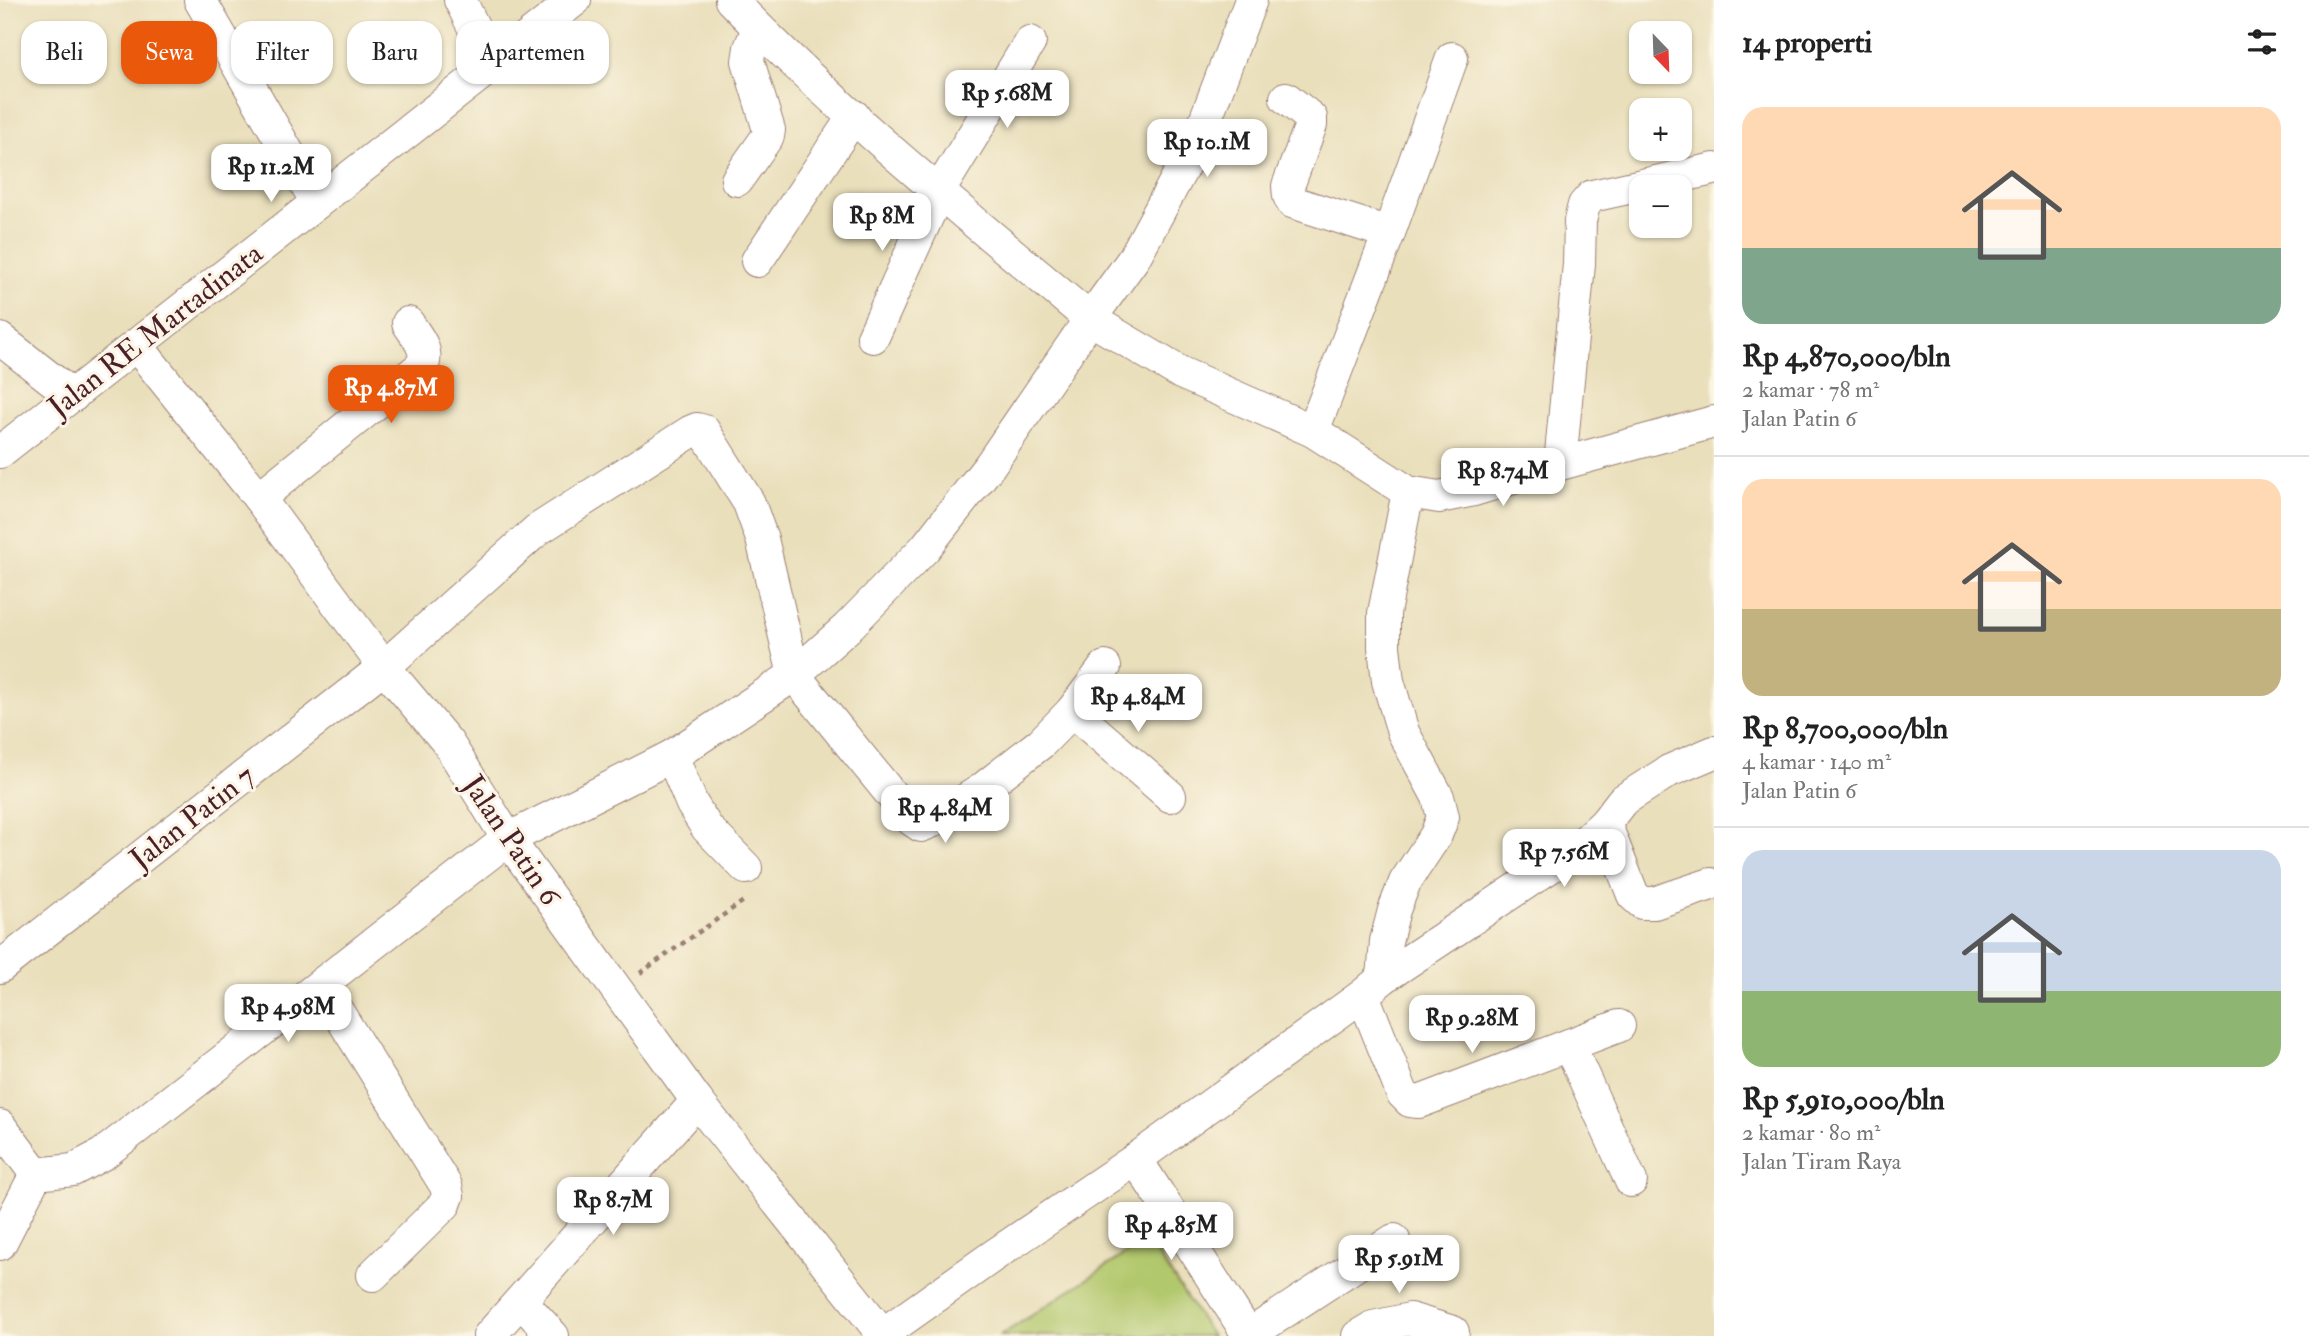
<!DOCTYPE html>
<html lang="id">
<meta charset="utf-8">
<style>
body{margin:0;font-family:"IM FELL Double Pica",serif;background:#f6f6f6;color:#222;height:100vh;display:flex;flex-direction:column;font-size:26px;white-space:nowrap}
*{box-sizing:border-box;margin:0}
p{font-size:23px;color:#767676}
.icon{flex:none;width:38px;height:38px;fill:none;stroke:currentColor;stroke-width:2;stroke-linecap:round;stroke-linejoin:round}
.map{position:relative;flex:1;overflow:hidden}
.panel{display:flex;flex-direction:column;background:#fff;width:595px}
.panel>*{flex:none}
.top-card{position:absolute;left:21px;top:21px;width:665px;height:63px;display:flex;gap:14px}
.needle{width:46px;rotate:157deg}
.controls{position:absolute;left:1629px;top:21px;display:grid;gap:14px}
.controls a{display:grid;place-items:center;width:63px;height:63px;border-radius:14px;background:#fff;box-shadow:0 2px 5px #0004;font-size:35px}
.price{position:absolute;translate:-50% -60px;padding:0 16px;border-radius:14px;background:#fff;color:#222;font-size:23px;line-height:46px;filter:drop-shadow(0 2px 4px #0008)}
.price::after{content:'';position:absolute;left:50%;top:42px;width:21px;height:16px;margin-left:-10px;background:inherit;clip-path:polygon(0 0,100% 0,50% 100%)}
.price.selected{background:#ea580c;color:#fff}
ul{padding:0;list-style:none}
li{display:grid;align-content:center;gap:14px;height:371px;padding:0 28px}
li+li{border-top:2px solid #e0e0e0}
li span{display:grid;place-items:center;height:217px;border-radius:21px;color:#555}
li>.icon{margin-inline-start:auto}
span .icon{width:126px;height:126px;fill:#fffc;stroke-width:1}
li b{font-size:30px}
h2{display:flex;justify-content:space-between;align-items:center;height:84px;padding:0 28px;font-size:30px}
.chip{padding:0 24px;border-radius:21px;background:#fff;box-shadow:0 2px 5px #0004;font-size:24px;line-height:63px}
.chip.selected{background:#ea580c;color:#fff}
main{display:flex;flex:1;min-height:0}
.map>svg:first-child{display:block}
</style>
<main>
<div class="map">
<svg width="1714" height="1336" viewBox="0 0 1714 1336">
<rect width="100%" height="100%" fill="#fcf5e5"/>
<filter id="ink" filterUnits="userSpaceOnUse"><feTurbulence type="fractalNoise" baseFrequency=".0143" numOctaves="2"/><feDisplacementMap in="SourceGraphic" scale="14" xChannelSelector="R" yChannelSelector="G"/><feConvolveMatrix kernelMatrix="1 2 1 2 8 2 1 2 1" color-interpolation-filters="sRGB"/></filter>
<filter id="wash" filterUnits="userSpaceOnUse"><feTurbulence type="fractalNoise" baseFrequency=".00686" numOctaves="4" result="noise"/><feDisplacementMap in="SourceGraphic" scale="28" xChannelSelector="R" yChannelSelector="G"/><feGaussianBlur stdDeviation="1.57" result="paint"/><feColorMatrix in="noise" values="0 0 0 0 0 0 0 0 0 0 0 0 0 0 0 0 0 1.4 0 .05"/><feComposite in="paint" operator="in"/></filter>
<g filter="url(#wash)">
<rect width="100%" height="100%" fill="#e9dfbb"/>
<polygon fill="#b2c86d" stroke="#7e744c" stroke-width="2" points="1148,1239 1212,1336 1000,1336"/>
</g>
<g filter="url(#ink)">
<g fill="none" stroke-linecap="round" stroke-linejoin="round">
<defs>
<g id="street">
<polyline points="200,0 316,201"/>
<polyline points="460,0 492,64"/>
<path d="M 731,0 C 842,115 968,216 1090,319 L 1134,258 L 1198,139 L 1251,0"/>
<polyline points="1286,98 1311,118 1311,125 1288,186 1289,196 1292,202 1389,233"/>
<polyline points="737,180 768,136 769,130 748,61 750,48 758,28"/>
<polyline points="757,261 854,116"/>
<polyline points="873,337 939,191 1030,42"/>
<polyline points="0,339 73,396"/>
<polyline points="137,346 259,498 384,667 448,743 508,839 697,1101 884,1336"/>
<polyline points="1313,431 1389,233 1452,58"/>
<polyline points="0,452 575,0"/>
<polyline points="1560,464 1579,264 1580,221 1584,205 1592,196 1714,169"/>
<path d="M 259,498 L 423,365 C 429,349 416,336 408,323"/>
<polyline points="1072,711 1170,796"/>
<polyline points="672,756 692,804 707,828 746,868"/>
<polyline points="1605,823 1633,895 1642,903 1654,903 1711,884"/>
<polyline points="0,967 384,667 537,530 690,432 697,429 704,431 749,503 762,539 794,675 912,820 921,826 931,822 981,790 1041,743 1072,711 1105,667"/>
<polyline points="1383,978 1386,941 1394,910 1405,882 1436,835 1443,817 1438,797 1403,732 1388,681 1384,647 1384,613 1408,492"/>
<polyline points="321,985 446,1186 448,1196 445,1204 373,1275"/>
<polyline points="1363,995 1402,1093 1410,1101 1419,1102 1619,1026"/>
<polyline points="1569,1045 1631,1181"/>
<polyline points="0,1126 36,1174"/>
<polyline points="1136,1159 1249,1336"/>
<polyline points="36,1174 73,1170 103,1154 508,839 672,756 794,675 847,628 925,548 990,465 1090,319 1181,373 1313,431 1408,492 1439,497 1474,490 1560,464 1714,422"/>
<polyline points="0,1244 36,1174"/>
<polyline points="521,1301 553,1336"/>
<polyline points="1249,1335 1394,1240"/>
<polyline points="489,1336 697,1101"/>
<polyline points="880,1336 993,1256 1136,1159 1363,995 1383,978 1577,849 1605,823 1622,801 1669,771 1714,752"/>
<polyline points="1358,1336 1373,1327 1410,1319 1453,1332"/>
</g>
</defs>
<use href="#street" stroke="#9a7f73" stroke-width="34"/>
<polyline stroke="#9a7f73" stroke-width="4.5" stroke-dasharray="5 5" stroke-linecap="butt" points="640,973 745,900"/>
<use href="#street" stroke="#fff" stroke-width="32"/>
</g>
</g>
<g text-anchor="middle" stroke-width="6" stroke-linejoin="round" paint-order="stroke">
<g font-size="30" fill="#4a1f2b" stroke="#fcf5e5">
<text transform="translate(155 330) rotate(-38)" y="10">Jalan RE Martadinata</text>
<text transform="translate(192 817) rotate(-38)" y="10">Jalan Patin 7</text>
<text transform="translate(512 840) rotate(56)" y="10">Jalan Patin 6</text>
</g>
</g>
</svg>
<div class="controls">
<a><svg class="needle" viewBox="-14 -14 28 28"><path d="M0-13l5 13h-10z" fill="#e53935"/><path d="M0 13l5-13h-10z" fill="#767676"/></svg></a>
<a>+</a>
<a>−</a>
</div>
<b class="price" style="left:1007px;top:130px">Rp 5.68M</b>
<b class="price" style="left:1207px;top:179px">Rp 10.1M</b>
<b class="price" style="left:271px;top:204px">Rp 11.2M</b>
<b class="price" style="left:882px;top:253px">Rp 8M</b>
<b class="price selected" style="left:391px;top:425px">Rp 4.87M</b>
<b class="price" style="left:1503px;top:508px">Rp 8.74M</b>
<b class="price" style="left:1138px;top:734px">Rp 4.84M</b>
<b class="price" style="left:945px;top:845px">Rp 4.84M</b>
<b class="price" style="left:1564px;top:889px">Rp 7.56M</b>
<b class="price" style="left:288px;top:1044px">Rp 4.98M</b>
<b class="price" style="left:1472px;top:1055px">Rp 9.28M</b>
<b class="price" style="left:613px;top:1237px">Rp 8.7M</b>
<b class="price" style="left:1171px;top:1262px">Rp 4.85M</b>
<b class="price" style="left:1399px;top:1295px">Rp 5.91M</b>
<div class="top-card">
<a class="chip">Beli</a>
<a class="chip selected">Sewa</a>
<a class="chip">Filter</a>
<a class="chip">Baru</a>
<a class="chip">Apartemen</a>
</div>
</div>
<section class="panel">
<h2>14 properti<svg class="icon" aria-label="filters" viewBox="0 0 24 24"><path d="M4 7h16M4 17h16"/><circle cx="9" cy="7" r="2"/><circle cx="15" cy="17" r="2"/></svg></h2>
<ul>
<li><span style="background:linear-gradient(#ffd9b3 65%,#7fa58c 0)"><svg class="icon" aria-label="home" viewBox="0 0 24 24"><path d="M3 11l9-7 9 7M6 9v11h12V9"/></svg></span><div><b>Rp 4,870,000/bln</b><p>2 kamar · 78 m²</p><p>Jalan Patin 6</p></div></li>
<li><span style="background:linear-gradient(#ffd9b3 60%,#c2b280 0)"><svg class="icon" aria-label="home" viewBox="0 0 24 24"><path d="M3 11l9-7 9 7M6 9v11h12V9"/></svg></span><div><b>Rp 8,700,000/bln</b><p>4 kamar · 140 m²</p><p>Jalan Patin 6</p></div></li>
<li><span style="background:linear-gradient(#c9d6e8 65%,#8fb573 0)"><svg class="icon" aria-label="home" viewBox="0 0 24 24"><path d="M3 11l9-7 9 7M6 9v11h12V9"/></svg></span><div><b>Rp 5,910,000/bln</b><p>2 kamar · 80 m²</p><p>Jalan Tiram Raya</p></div></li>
</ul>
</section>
</main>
